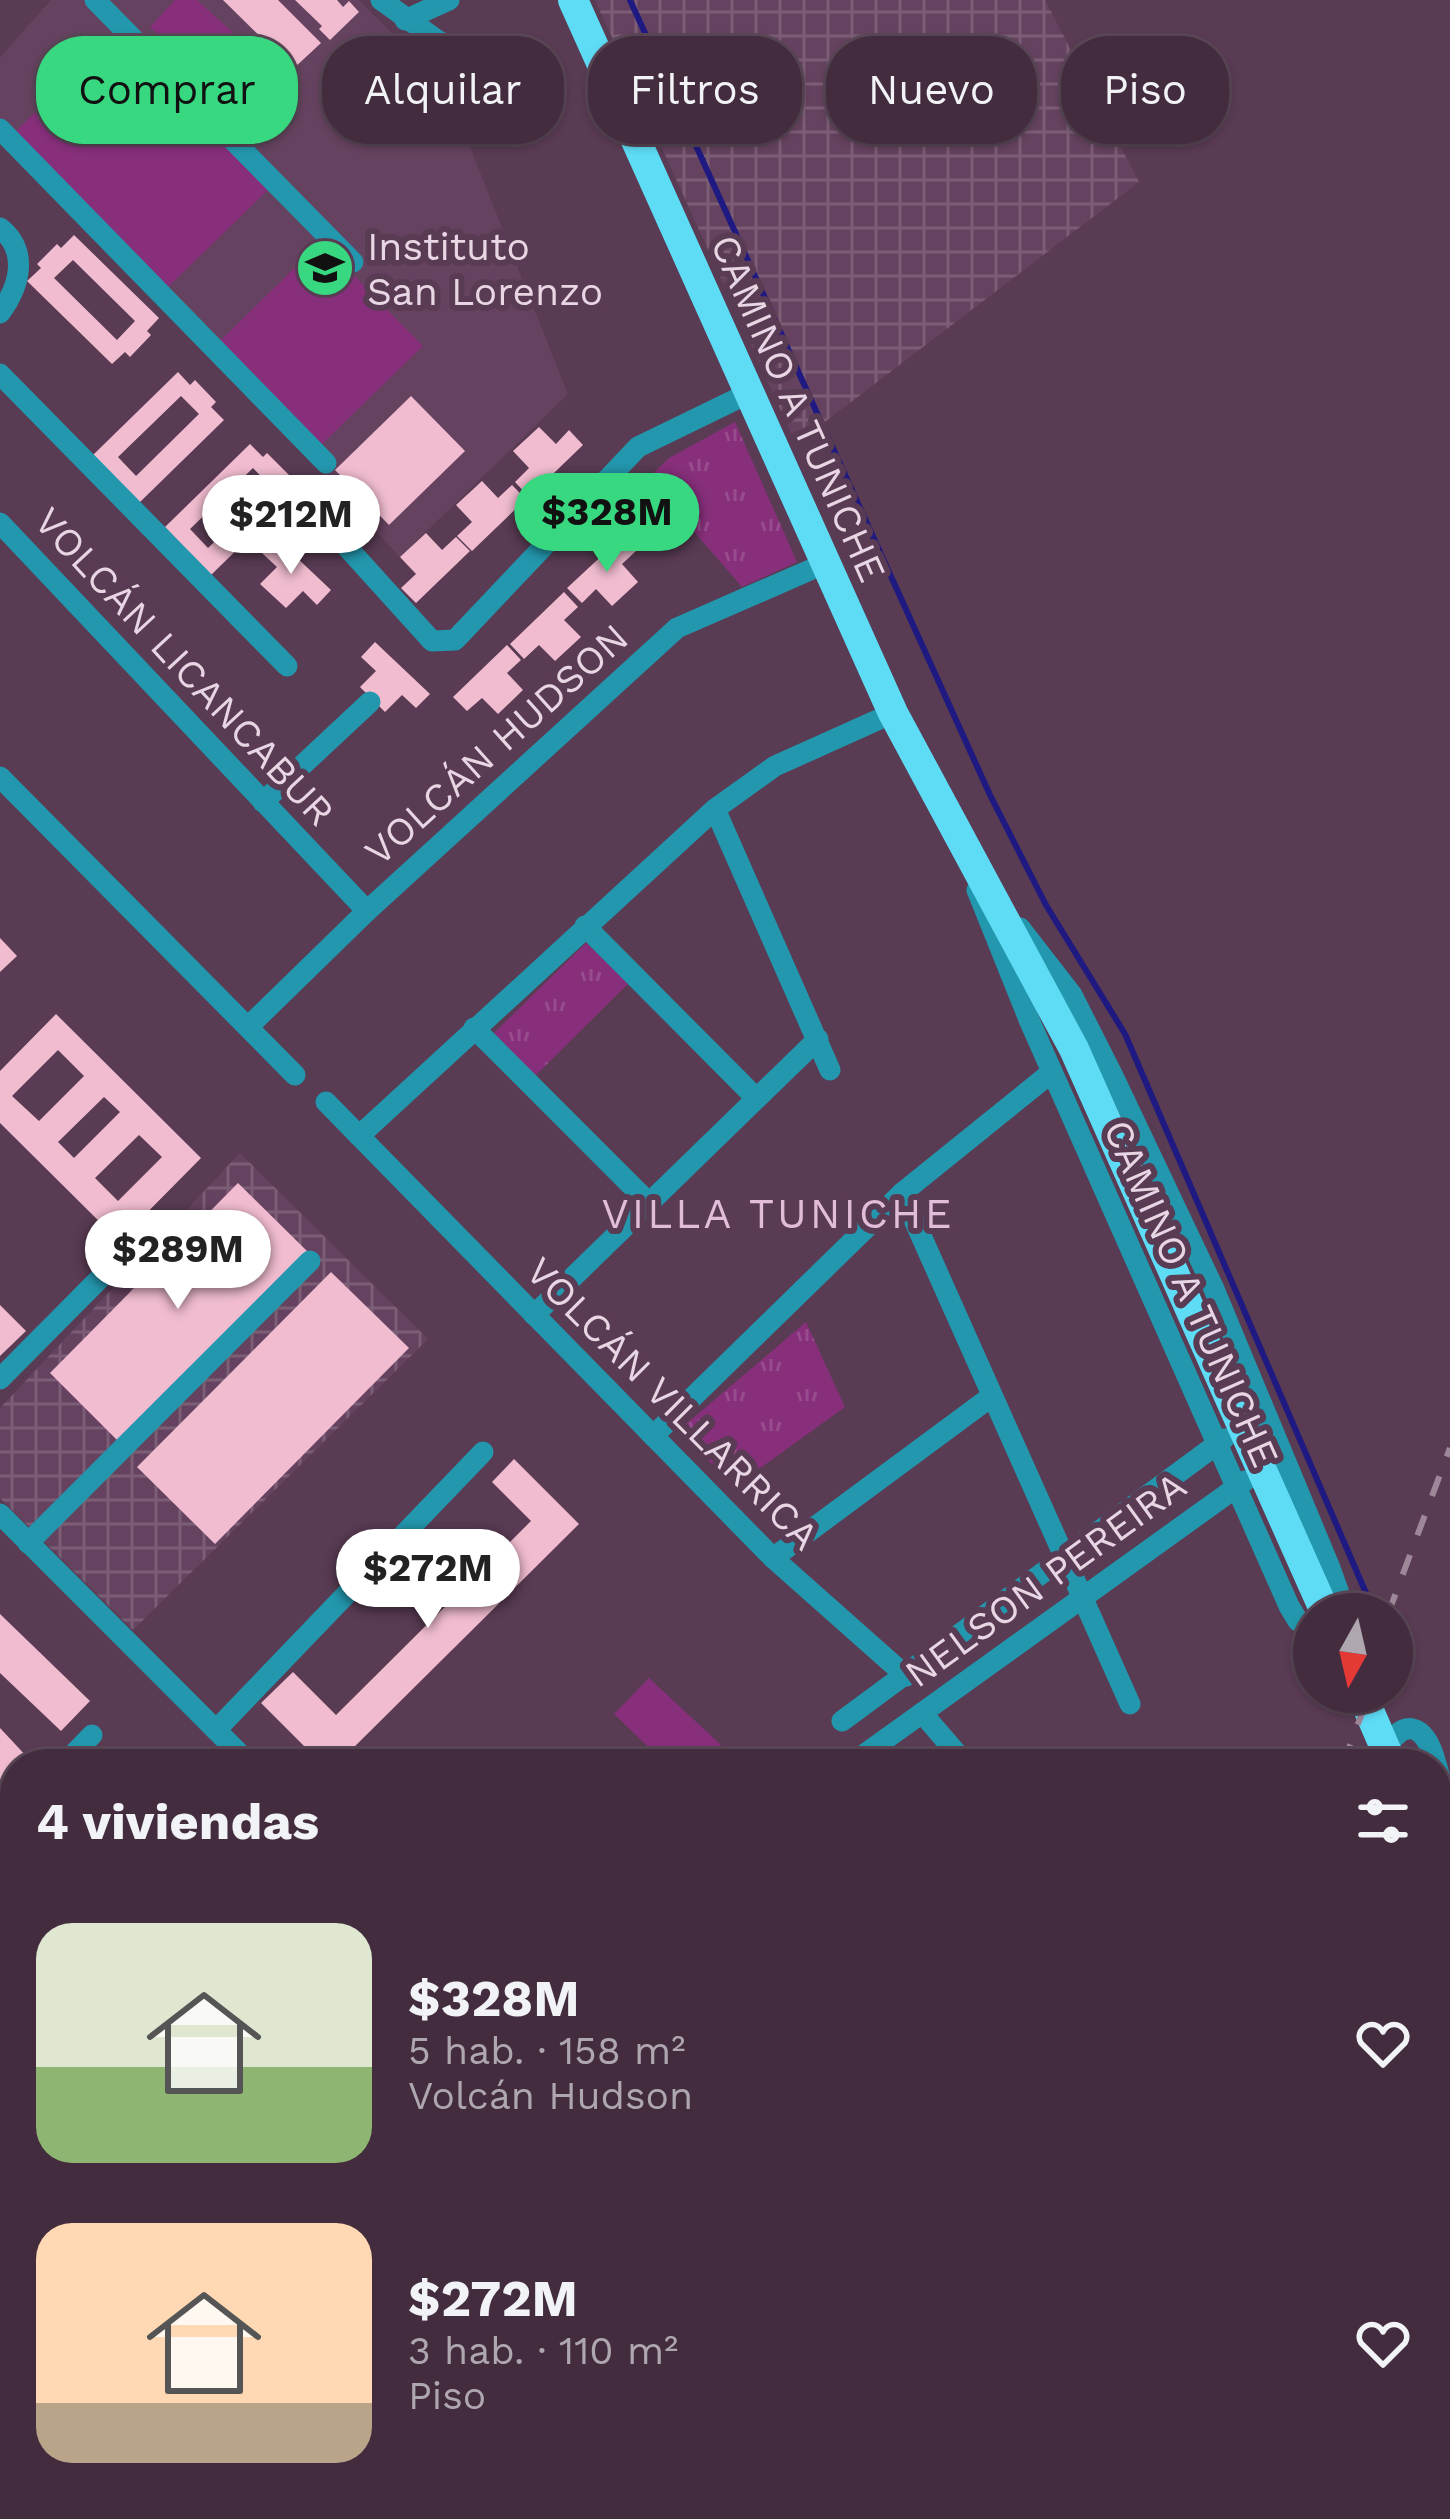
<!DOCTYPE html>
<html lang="es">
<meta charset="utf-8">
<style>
body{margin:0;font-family:"Work Sans",sans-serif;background:#4a3445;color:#f1f3f6;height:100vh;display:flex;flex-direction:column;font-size:45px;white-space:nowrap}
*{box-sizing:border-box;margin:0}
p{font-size:39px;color:#afa7b0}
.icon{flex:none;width:66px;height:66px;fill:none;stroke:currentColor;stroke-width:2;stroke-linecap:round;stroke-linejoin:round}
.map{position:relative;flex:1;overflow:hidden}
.panel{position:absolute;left:0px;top:1749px;width:1452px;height:771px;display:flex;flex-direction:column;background:#432c3e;border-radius:48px 48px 0 0;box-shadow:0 3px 9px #0004,0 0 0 3px #5b4858}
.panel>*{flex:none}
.banner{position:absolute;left:36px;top:36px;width:1380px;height:108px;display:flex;gap:24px}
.needle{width:78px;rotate:188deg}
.fabs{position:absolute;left:1293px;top:1593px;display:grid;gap:24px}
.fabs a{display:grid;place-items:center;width:120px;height:120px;border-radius:50%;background:#432c3e;box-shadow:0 3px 9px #0004,0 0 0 3px #5b4858;font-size:60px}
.price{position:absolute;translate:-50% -102px;padding:0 27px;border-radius:42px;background:#fff;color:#222;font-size:39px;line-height:78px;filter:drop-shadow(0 3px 6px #0008)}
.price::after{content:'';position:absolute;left:50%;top:72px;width:36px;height:27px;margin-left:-18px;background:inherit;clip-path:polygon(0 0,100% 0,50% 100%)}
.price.on{background:#38d880;color:#111}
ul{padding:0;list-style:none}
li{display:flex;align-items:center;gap:36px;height:300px;padding:0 36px}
li span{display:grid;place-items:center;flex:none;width:336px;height:240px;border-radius:36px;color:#555}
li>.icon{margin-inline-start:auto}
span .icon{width:144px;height:144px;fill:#fffc;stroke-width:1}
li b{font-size:51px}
h2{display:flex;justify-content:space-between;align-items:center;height:144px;padding:0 36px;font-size:51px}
.chip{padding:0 42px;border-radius:48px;background:#432c3e;box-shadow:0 3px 9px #0004,0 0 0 3px #5b4858;font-size:42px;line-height:108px}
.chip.on{background:#38d880;color:#111}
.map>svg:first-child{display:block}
</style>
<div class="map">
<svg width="1450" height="2519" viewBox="0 0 1450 2519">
<defs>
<pattern id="industrial-grid" width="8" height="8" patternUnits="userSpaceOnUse" patternTransform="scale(3)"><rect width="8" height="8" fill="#65425f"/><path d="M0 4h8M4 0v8" fill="none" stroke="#7b5d76"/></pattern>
<pattern id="grass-tufts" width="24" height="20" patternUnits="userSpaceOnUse" patternTransform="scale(3)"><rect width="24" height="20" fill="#872f7b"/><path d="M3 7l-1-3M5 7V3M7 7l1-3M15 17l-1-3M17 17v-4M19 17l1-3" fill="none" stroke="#984c8e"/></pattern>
</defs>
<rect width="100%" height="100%" fill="#593b53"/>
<g fill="#65425f">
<polygon points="51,0 359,0 438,80 468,142 568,394 400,557 0,125 0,57"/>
<polygon points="15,2415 15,2505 303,2505 317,2519 0,2519 0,2428"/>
</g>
<g fill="url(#industrial-grid)">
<polygon points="595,0 1045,0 1139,182 796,444"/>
<polygon points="240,1153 428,1339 133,1630 0,1498 0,1408"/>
</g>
<g fill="url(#grass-tufts)">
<polygon points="735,422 797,562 742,587 648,478 669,458"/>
<polygon points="586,943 629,983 535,1076 494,1033"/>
<polygon points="806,1322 845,1407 734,1487 679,1430"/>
</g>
<g fill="#872f7b">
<polygon points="175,0 197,0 253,51 218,89 150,27"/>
<polygon points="115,34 268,190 166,289 14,133"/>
<polygon points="321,242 423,346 321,445 220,341"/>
<polygon points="649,1678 721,1745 702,1764 666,1764 614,1714"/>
</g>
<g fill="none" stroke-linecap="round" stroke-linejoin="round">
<g stroke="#1f1982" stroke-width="6">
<polyline points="630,0 990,795 1046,905 1125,1034 1375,1614"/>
<polyline points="1437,2035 1450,2063"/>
</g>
</g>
<g fill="#f1bcd0" fill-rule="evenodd">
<polygon points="223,0 278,0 321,43 293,69"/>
<polygon points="295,0 337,0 343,7 349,1 359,12 330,40 319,29 322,26"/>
<path d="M 74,235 L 159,318 L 147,331 L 151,335 L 130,357 L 125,352 L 112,364 L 27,281 L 41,268 L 37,264 L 57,244 L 61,248 ZM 73,260 L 135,321 L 117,340 L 54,278 Z"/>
<path d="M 178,372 L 190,385 L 195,380 L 216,402 L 211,407 L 224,420 L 139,503 L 93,455 ZM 181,396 L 199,414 L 136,476 L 118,457 Z"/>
<polygon points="411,396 465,451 389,525 335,470"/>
<polygon points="539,427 556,444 569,430 583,445 529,497 515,482 529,468 513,451"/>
<path d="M 250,444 L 263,457 L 267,453 L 289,475 L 283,480 L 296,492 L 211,575 L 165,527 ZM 253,468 L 271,487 L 208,548 L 190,529 Z"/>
<polygon points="482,481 498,498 512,485 526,499 472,551 457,536 472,522 456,505"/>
<polygon points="426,533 442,550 456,537 470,551 416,603 401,588 416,574 400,557"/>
<polygon points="622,537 636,551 622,564 638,582 612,606 596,589 582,603 567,588"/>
<polygon points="276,538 331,590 317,605 303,591 286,608 260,584 277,567 262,553"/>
<polygon points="564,592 578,607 564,620 581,637 555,661 539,645 524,659 510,644"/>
<polygon points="375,642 430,694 416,708 402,695 385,712 360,687 376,671 361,657"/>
<polygon points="507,645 521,660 507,673 523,690 498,714 482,698 467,711 453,697"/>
<polygon points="0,938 17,956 0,972"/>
<path d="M 56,1014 L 201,1158 L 119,1241 L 0,1123 L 0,1071 ZM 58,1050 L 84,1076 L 39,1121 L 12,1096 ZM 104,1097 L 120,1112 L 74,1158 L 58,1142 ZM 139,1135 L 162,1157 L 118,1201 L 95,1178 Z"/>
<polygon points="238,1183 307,1251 118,1441 50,1373"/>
<polygon points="331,1272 409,1348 215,1544 137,1467"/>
<polygon points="0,1305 26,1331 0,1356"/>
<polygon points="514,1459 579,1524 337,1764 322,1764 261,1703 293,1672 336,1715 531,1521 492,1482"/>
<polygon points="0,1614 90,1701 61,1731 0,1673"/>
<polygon points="0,1728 29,1759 15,1764 15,1772 0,1786"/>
<polygon points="591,2505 627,2505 636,2516 593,2519 585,2510"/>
<polygon points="696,2505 741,2505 746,2510 736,2519 708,2519"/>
<polygon points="779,2505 816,2505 825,2516 782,2519 774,2509"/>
<polygon points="925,2505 951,2505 963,2519 916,2519 913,2515"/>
</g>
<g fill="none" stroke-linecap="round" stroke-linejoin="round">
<g stroke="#2397ad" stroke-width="21">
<polyline points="95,0 353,262"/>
<polyline points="381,0 437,40 499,72"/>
<polyline points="405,20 449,0"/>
<polyline points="0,129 326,463"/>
<path d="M 0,228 C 29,251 20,286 0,313"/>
<polyline points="0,374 287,666"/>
<polyline points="317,514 432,641 455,640 638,447 749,393"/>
<polyline points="0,523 367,911"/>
<polyline points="0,777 295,1075"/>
<polyline points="263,802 370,702"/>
<polyline points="715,809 830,1070"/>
<polyline points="977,890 1030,1022 1289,1606 1298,1621 1314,1628"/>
<polyline points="585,926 756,1098"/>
<polyline points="1020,928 1072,995 1113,1076 1214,1289 1330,1568 1340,1596 1340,1614"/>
<polyline points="248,1027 367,911 677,628 826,563"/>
<polyline points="474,1028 650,1204"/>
<polyline points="326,1102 773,1558 906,1676"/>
<polyline points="359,1136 715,809 775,766 893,713"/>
<polyline points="902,1193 1130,1704"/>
<polyline points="534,1315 818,1039"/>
<polyline points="0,1379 113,1265"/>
<polyline points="653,1436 902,1193 1052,1072"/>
<polyline points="0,1514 250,1764"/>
<polyline points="28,1543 310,1261"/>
<polyline points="773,1558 992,1396"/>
<polyline points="922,1713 966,1764"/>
<polyline points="842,1721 1224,1439"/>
<polyline points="216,1730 483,1452"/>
<path d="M 1383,1755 C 1403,1714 1426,1724 1436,1764"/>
<polyline points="64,1764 92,1735"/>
<polyline points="851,1764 1245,1481"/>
<polyline points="1437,1767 1450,1817"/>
<polyline points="0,1829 15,1814"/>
<polyline points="1437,1857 1450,1848"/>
<polyline points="1437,1976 1450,2005"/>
<polyline points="0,2153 15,2140"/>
<polyline points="0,2210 15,2198"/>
<polyline points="15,2254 10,2263 15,2272"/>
<polyline points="0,2299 13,2316"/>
<polyline points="0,2384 15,2373"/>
<polyline points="128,2505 142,2519"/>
<polyline points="278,2519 287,2505"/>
<polyline points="663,2519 680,2505"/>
<polyline points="863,2519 880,2505"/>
<polyline points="989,2519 995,2505"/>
</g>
<g stroke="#5edbf5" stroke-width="30">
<polyline points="573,0 893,713 1074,1049 1326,1614"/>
<polyline points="1361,1692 1392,1764"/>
<polyline points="1437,1870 1450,1901"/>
</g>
<g stroke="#9f879a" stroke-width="6" stroke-dasharray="21 21" stroke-linecap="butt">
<polyline points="1388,1614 1450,1448"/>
<polyline points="1343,1764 1370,1692"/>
<polyline points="1050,2519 1056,2505"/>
</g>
</g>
<defs>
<symbol id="school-disc" viewBox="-11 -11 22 22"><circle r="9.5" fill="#38d880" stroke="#593b53"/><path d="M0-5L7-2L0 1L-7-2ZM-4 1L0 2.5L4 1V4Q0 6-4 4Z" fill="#111"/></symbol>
</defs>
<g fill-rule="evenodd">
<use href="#school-disc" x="292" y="235" width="66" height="66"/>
</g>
<g text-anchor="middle" stroke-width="12" stroke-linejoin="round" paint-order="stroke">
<g font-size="39" fill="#e9d6e4" stroke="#593b53" text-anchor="start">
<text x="367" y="260">Instituto<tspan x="367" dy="45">San Lorenzo</tspan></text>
</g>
<g font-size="39" fill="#e9d6e4" stroke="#593b53">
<text transform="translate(799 408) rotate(66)" y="14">CAMINO A TUNICHE</text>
<text transform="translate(185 666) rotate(47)" y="14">VOLCÁN LICANCABUR</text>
<text transform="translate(496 744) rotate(-42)" y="14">VOLCÁN HUDSON</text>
<text transform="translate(1192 1293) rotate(66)" y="14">CAMINO A TUNICHE</text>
<text transform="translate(673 1403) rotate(45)" y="14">VOLCÁN VILLARRICA</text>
<text transform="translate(1045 1579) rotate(-36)" y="14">NELSON PEREIRA</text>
</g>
<g font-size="42" letter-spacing="3" fill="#e1bdd9" stroke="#593b53">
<text x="778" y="1228">VILLA TUNICHE</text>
</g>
</g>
</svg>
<div class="fabs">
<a><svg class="needle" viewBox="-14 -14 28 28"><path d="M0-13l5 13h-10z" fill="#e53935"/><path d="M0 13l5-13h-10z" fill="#afa7b0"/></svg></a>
</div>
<b class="price on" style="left:607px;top:575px">$328M</b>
<b class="price" style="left:291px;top:577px">$212M</b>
<b class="price" style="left:178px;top:1312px">$289M</b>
<b class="price" style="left:428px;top:1631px">$272M</b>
<div class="banner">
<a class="chip on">Comprar</a>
<a class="chip">Alquilar</a>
<a class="chip">Filtros</a>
<a class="chip">Nuevo</a>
<a class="chip">Piso</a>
</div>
<section class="panel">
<h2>4 viviendas<svg class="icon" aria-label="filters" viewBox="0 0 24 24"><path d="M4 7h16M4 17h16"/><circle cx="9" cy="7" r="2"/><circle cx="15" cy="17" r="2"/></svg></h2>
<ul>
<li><span style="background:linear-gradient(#dfe7d0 60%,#8fb573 0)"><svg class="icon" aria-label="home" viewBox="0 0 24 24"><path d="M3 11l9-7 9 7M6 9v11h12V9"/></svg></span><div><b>$328M</b><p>5 hab. · 158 m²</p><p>Volcán Hudson</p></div><svg class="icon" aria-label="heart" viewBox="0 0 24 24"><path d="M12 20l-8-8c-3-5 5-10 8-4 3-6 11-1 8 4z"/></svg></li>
<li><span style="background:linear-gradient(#ffd9b3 75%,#b9a48a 0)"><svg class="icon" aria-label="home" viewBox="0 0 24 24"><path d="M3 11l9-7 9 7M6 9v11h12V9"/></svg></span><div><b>$272M</b><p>3 hab. · 110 m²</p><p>Piso</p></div><svg class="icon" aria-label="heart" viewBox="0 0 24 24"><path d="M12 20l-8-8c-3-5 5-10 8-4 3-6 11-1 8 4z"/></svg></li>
</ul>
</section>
</div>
